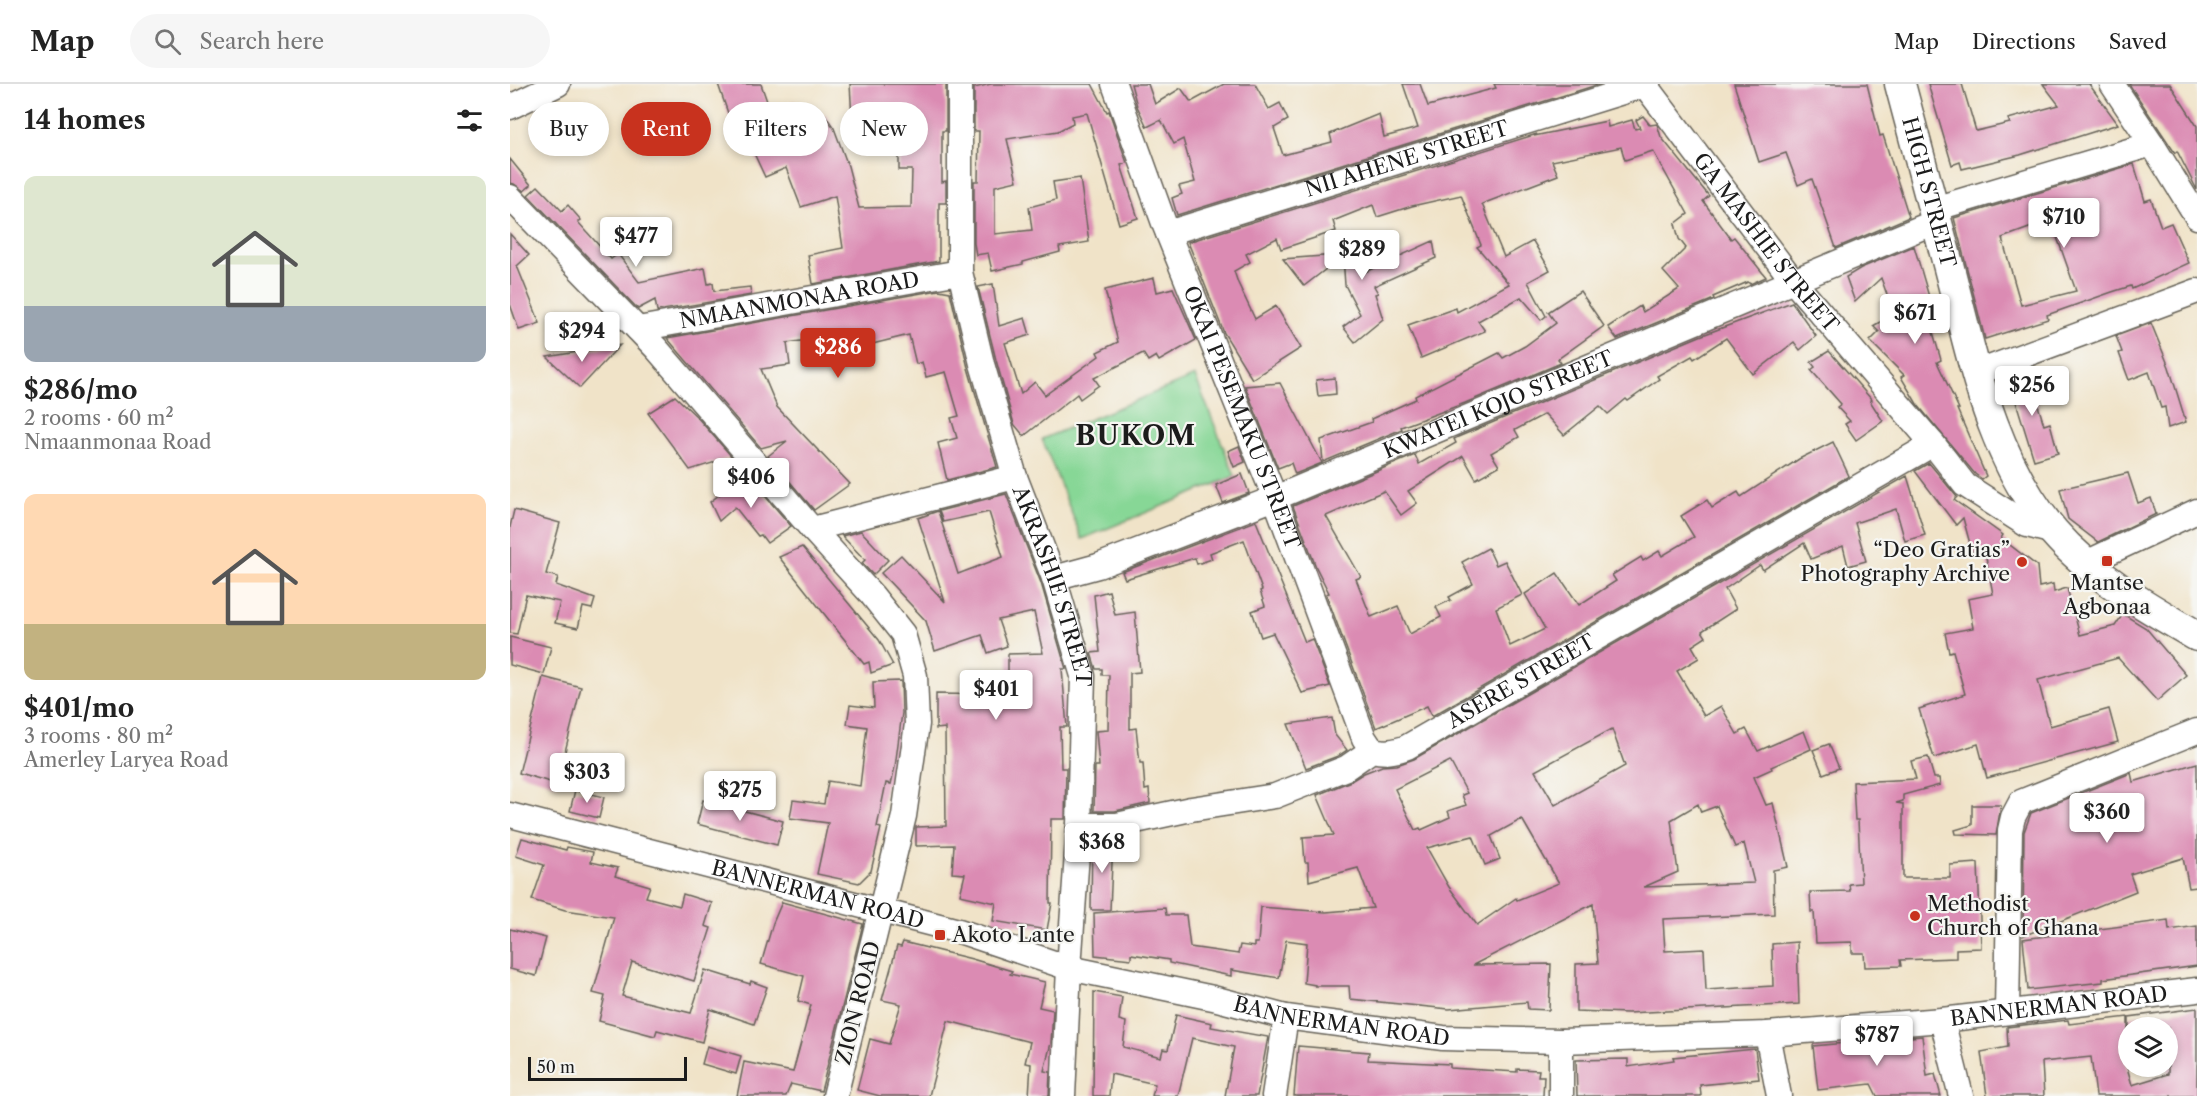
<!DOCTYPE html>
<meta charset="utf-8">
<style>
body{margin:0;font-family:"Libre Caslon Text",serif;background:#f6f6f6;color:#222;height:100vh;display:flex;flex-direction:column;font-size:22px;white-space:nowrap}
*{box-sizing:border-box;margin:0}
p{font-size:20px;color:#767676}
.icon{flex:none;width:33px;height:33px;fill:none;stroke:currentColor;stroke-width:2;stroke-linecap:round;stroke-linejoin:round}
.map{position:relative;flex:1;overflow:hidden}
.panel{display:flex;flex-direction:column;background:#fff;width:510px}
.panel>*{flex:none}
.top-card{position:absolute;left:18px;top:18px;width:570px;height:54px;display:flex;gap:12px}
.tools{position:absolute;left:1608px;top:933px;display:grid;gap:12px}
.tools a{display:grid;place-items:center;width:60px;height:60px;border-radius:50%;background:#fff;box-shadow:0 3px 9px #0003;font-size:30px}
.scale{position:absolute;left:18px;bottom:15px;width:159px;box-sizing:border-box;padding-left:6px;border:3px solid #1c1c1c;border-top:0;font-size:16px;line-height:21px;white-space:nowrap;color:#1c1c1c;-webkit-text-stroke:4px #f6f6f2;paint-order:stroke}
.price{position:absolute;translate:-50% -51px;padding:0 14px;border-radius:6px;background:#fff;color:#222;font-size:20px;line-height:39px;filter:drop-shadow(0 2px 3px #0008)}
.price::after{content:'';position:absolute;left:50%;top:36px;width:18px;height:14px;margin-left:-9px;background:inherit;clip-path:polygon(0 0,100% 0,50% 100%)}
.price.selected{background:#c8321e;color:#fff}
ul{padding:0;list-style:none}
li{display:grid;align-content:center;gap:12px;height:318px;padding:0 24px}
li span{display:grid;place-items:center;height:186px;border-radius:12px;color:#555}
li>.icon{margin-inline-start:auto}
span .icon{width:108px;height:108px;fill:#fffc;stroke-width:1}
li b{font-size:26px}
h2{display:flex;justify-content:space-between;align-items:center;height:72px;padding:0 24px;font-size:26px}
.chip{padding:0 21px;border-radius:27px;background:#fff;box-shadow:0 3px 9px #0003;font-size:21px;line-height:54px}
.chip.selected{background:#c8321e;color:#fff}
header{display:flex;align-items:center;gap:36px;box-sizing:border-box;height:84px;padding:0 30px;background:#fff;border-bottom:2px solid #e0e0e0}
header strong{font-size:28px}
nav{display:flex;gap:33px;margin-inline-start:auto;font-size:21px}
.search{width:420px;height:54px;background:#f6f6f6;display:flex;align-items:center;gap:15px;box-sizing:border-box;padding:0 21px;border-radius:33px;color:#767676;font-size:22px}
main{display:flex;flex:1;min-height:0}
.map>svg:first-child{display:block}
</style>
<header>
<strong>Map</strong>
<div class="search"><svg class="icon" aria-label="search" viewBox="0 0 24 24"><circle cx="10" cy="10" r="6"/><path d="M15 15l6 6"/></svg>Search here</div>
<nav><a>Map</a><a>Directions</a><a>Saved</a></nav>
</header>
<main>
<section class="panel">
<h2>14 homes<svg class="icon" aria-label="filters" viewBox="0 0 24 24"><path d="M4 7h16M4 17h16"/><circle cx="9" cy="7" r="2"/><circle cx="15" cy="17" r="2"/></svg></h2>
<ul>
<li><span style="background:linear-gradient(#dfe7d0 70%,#9aa5b1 0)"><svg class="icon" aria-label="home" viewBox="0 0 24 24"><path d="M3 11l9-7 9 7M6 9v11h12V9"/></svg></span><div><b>$286/mo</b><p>2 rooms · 60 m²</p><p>Nmaanmonaa Road</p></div></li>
<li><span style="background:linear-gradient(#ffd9b3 70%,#c2b280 0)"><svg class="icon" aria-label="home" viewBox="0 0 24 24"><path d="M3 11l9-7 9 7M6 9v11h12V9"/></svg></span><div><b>$401/mo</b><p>3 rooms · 80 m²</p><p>Amerley Laryea Road</p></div></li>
</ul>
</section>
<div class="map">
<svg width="1687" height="1012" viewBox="0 0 1687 1012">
<rect width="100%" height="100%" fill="#f6f6f2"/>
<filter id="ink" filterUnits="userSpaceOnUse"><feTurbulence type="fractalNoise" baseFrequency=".0167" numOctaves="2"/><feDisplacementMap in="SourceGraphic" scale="12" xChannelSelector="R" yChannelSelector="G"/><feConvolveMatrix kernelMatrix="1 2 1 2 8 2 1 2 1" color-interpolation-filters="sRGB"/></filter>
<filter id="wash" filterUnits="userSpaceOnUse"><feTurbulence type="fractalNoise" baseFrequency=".008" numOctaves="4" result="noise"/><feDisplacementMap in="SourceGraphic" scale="24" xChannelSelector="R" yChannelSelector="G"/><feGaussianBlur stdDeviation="1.35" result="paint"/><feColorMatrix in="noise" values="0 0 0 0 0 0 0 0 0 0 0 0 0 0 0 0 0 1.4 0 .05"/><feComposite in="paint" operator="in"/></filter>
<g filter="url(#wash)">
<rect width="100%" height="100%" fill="#f0e3c8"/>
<polygon fill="#87d796" stroke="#527a59" stroke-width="1.5" points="685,292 725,392 572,455 532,355"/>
<g id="blocks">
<g fill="#db8bb3" fill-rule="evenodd">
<polygon points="208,0 251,0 261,29 284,17 301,39 315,31 324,44 338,82 349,124 401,123 402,86 389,86 389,52 343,52 340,0 436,0 436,47 432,47 432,98 436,97 436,119 429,119 429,177 303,200 298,171 333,164 325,112 291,123 276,84 255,93 241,63 231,67"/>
<polygon points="481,0 582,0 597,28 599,27 617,79 611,81 628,134 609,140 577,29 562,32 563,39 548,47 497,55 507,97 485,102 485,150 522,146 519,123 546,116 543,98 570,94 579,158 549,163 550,168 513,178 513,180 482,187 478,169 466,171 464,159 464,97 468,97 469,47 464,47 464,4"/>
<polygon points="621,0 638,0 645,20 671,4 681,18 714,0 745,0 759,25 770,19 778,36 764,44 773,71 822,58 820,50 869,30 874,53 908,44 893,0 910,0 918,22 986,4 984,0 1090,0 667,131 662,114 672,110 669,102 685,98 673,55 664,60 651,36 637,43 627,22"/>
<polygon points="1224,0 1357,0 1370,52 1373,51 1399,133 1326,164 1302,95 1288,101 1276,69 1249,78"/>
<polygon points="1418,0 1452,0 1466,47 1500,39 1498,35 1549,21 1533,0 1579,0 1608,40 1510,71 1452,85 1450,78 1442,81"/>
<polygon points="1619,0 1660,0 1687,42 1687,106 1667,67 1665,69"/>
<polygon points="186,31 192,55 174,60 167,36"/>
<polygon points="1133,32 1140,41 1147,40 1151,53 1199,112 1193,117 1221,155 1224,153 1256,193 1240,200 1238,198 1203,213 1204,215 1107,255 1098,243 1130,222 1133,228 1169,205 1153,187 1176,164 1169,155 1165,140 1178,130 1143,67 1115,76 1111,63 1042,77 1048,91 972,120 994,173 1023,157 1040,186 1018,198 1036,232 1031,236 1011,213 968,237 975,247 911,274 898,241 946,224 947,228 999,200 967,163 971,161 951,111 902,122 867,133 863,121 823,137 826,147 771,165 767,154 736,170 740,178 724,187 728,199 745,235 766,222 791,264 742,295 714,249 678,158 1027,50 1024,52 1097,37 1098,43 1122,36 1125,45 1130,44 1126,36"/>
<polygon points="0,75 21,101 14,107 4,100 0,99"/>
<path d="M 1624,80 L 1635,117 L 1641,115 L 1651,143 L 1661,139 L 1679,179 L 1622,205 L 1621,202 L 1602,208 L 1537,231 L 1538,235 L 1475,255 L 1444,134 ZM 1541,136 L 1566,207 L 1511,221 L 1492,154 Z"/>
<polygon points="28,102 52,127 58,121 71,136 68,138 101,175 108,170 129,198 195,184 198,200 203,199 204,207 240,203 241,211 147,227 145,216 128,225 18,111"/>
<polygon points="0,150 19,171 7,182 30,239 9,246 0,220"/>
<polygon points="923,157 926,174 864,202 868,209 865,210 873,235 845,258 833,243 850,230 835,201 833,172 794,202 773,175 854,169 855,188"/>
<polygon points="1404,162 1427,240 1421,241 1431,276 1427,278 1449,325 1447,325 1476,392 1472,395 1465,390 1407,320 1391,293 1394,291 1360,257 1369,248 1363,242 1384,230 1371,194 1345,218 1336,193 1351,184"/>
<polygon points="644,194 647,208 663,204 686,256 649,277 646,272 638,277 633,269 584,294 589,301 570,315 567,310 514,352 504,340 486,276 468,203 483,200 489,242 515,234 520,251 495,259 511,310 525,298 535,311 589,272 587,268 608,258 595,206"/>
<polygon points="429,206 440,208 458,284 487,383 437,396 428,359 447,354 441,334 449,332 436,288 416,293 412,278 406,280 399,251 342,265 342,272 321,275 318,253 277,259 280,281 251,285 267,323 340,400 304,426 258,372 277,357 251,364 157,254"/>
<polygon points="1070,207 1094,242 1048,275 1051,279 955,319 891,343 892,345 813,378 811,356 862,338 861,335 906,315 905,312 989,269 993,274 1015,262 1046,239 1038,228"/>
<polygon points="1282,218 1306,252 1290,266 1284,258 1243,290 1216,254 1184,275 1182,272 1147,292 1149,295 1118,317 1116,315 1098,330 1090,322 1054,351 1035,330 1005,346 1009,353 981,369 989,382 966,395 953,372 898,407 907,419 891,431 874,407 816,432 851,493 846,495 861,533 888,522 900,550 931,533 926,523 941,516 939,513 963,500 952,478 978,464 986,481 995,477 1012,511 986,524 1000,562 1035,545 1015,510 1047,489 1069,521 1106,497 1102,491 1131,473 1133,477 1149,467 1152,472 1184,453 1171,432 1197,416 1202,424 1228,408 1231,413 1289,375 1323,358 1339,392 922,632 917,622 866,644 816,510 819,509 806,483 783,422 905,371 909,380 946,359 944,355 948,353 1190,252"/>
<polygon points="1641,239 1659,283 1676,338 1658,344 1655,323 1651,324 1639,288 1619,296 1609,269 1612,268 1606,252"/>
<polygon points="110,261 70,304 37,273"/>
<polygon points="1319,267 1362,316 1360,317 1373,337 1346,356 1335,340 1340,337 1327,323 1331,320 1301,286 1305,283 1301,278"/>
<polygon points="1517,285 1534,341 1540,339 1548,369 1524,376 1498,292"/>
<polygon points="825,294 826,310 808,312 806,296"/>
<polygon points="770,299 812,379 785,390 781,379 768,384 735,302"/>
<polygon points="165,312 186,332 222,373 180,386 138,329"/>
<polygon points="729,362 735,378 724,383 718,367"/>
<polygon points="1419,379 1447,413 1444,416 1493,451 1491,454 1527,482 1529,503 1543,500 1544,508 1557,504 1570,551 1605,542 1613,530 1636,544 1676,591 1647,617 1608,574 1528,596 1540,642 1599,625 1608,658 1477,694 1468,660 1424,674 1409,625 1455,610 1443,567 1439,568 1435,549 1463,544 1458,515 1483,510 1475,468 1463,471 1453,434 1446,441 1405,387"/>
<polygon points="1618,389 1628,419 1641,414 1646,430 1588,458 1558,435 1550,405"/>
<polygon points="236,390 281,442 257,459 251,451 248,452 225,423 209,437 200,418"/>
<polygon points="732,390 739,409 713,419 706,401"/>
<path d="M 1397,392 L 1415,451 L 1395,457 L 1386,425 L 1345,439 L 1356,477 L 1338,482 L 1333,462 L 1301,475 L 1294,459 L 1253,486 L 1250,481 L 1215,505 L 1226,525 L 1192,547 L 1196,553 L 1182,562 L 1189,574 L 1167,587 L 1194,632 L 1211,622 L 1227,650 L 1236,645 L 1248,667 L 1294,647 L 1301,665 L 1261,683 L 1262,685 L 1244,693 L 1256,721 L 1263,719 L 1278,783 L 1263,786 L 1264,830 L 1153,835 L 1155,867 L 1194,865 L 1196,906 L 1263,902 L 1262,860 L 1287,858 L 1289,920 L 1118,929 L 1066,927 L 1066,880 L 1088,879 L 1083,820 L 963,881 L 1041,880 L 1039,926 L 1018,925 L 1017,918 L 939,925 L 840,915 L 839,902 L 805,902 L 805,901 L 794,899 L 797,859 L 776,856 L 769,894 L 721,886 L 721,892 L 659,879 L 659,876 L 621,870 L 621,875 L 585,871 L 584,829 L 655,824 L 656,831 L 676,831 L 680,863 L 728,870 L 730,861 L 744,863 L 744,859 L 748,859 L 751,823 L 816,828 L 863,824 L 848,784 L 799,797 L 798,778 L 795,778 L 793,753 L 824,751 L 807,711 L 841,697 L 854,689 L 872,682 L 887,681 L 904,675 ZM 1102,645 L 1115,682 L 1045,721 L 1025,687 ZM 940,677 L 957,709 L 952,711 L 956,721 L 938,727 L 940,733 L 911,746 L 910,744 L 905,746 L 885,705 ZM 1188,720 L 1191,728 L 1207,722 L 1225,763 L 1234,759 L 1244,799 L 1134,803 L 1168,788 L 1161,736 ZM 1012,735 L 1049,799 L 1007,816 L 1006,814 L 967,841 L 939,803 L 917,764 L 963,752 L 975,781 L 990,775 L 981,752 Z"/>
<polygon points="496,410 531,499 556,585 552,585 557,643 550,643 551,684 556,684 555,735 541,735 540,819 542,819 537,846 483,837 486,819 450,811 455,790 442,789 444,761 406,762 406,743 436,742 435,644 426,645 426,610 498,611 498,570 533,569 524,528 488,536 497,562 478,569 472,551 425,567 416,537 371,489 391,471 435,518 408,434 428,427 448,490 493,473 479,428 433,438 429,427"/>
<polygon points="4,426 50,439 36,490 48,493 46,501 85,515 82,525 73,523 68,544 45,539 50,518 16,511 7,550 0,549 0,443"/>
<polygon points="746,437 795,558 802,555 820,602 792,609 763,549 751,553 742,527 755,522 750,507 752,506 734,456 700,469 702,475 687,480 685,474 615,495 612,488"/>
<polygon points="351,447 378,476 363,491 352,479 355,476 332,452"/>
<polygon points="292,463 369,556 383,581 361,589 359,578 354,580 269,473"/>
<polygon points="599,507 605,531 625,528 630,588 620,589 620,645 626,644 630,679 633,679 635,706 639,705 640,719 605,727 584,727 585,682 589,682 586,647 598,646 599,591 592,591 592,585 586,585 581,569 590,568 584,511"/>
<polygon points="0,553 41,563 34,590 0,581"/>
<polygon points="33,593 71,603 47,700 9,689"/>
<polygon points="391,597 392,629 385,683 381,700 376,699 367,743 371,744 361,787 349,799 307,790 318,739 280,734 283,716 314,720 318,697 350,702 357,643 337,640 340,621 364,624 363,598"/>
<polygon points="822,634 825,651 837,666 828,672 796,684 778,640"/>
<polygon points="1319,660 1329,684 1313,690 1303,666"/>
<polygon points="1418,673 1424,694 1429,694 1430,701 1393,711 1393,717 1386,719 1393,720 1393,794 1440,794 1440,781 1468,779 1471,864 1446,865 1446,874 1390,876 1391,882 1355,883 1354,869 1342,869 1342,858 1306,859 1304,828 1301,828 1300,808 1340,807 1339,800 1351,799 1348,736 1345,736 1343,698 1406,695 1401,677"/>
<polygon points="1687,679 1687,803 1679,804 1673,774 1620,790 1626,807 1513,852 1514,748 1521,729 1621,689 1623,698"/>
<polygon points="65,706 94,713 89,734 60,727"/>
<polygon points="193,716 273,737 267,761 187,740"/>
<polygon points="1462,721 1491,721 1486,751 1446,750 1445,746 1462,741"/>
<polygon points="12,754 56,766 57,763 83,768 81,778 108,784 105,792 140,802 136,813 170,822 173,810 202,819 195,842 201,844 184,897 122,878 112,912 181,929 195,886 240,900 241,897 257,903 244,940 200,925 192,958 147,946 145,952 89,937 95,912 83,909 104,833 55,826 22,816 34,781 6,772"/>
<polygon points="582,755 603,755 600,826 581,826"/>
<polygon points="272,818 353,840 311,1007 281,1000 276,1012 227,1012 234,978 283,988 301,921 288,917 294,892 251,880 263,839"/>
<polygon points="1658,836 1659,846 1687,842 1687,882 1593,895 1593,898 1518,906 1513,855"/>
<polygon points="0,845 36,854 26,892 0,885"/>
<polygon points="393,858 462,875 502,887 500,890 535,898 529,923 543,926 541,959 534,987 540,988 539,1012 519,1012 521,980 515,979 520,958 438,937 419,1012 370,1012 347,1006 360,955 379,960 391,920 372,916 387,862 391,863"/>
<polygon points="584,908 612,913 609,936 616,938 613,963 651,973 653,965 658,966 666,931 702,939 701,943 758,953 747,1012 715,1012 724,963 682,954 668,1012 642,1012 645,1000 601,990 599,1012 583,1012"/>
<polygon points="1687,924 1687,1012 1586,1012 1581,973 1532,978 1534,1012 1477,1012 1471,968 1498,963 1497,943 1558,936 1559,940 1618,933 1618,961 1611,962 1622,1001 1658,990 1658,944 1619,944 1619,933"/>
<polygon points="1412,952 1417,992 1425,990 1431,1012 1367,1012 1361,1000 1308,1006 1303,962"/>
<polygon points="197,962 231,972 226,990 192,980"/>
<polygon points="788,962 859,968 858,976 940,980 940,984 1007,988 1007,985 1029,986 1028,992 1034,992 1033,1012 784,1012"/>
<polygon points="1245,965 1249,995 1190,1001 1191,1012 1067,1012 1066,976 1118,975 1118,983 1164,976 1163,973"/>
</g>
</g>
</g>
<g filter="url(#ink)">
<use href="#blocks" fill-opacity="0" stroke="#666258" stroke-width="1.5"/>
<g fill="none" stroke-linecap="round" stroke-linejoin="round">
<defs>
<g id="minor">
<path id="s1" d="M 450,0 L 450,188 L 472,280 L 505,393 L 544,494 L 573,592 L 569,741 L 559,884 L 553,1012"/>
<path id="s2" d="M 604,0 L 655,142 L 765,414 L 854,654 L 862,666"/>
<path id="s3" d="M 1134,0 L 1284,198 L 1423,360 L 1455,401 L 1517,441 L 1544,448"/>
<polyline points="1602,0 1642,60 1687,133"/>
<polyline points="0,23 48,0"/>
<polyline points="0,113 146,264 302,445 362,511 393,550 405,592 407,640 394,732 325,1012"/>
<polyline points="1424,125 1642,60"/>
<path id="s4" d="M 658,149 L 1138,0"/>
<path id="s5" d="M 128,245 L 450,188"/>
<polyline points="1466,289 1687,207"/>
<polyline points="302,445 505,393"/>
<polyline points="1576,479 1687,427"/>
<path id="s6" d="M 544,494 L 588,482 L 765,414 L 1427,137"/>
<path id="s7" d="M 0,731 L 449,847 L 559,884 L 703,914 L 776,933 L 933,954 L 1051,957 L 1257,950 L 1432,936 L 1687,906"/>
<path id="s8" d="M 569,741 L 607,741 L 681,725 L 765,712 L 836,684 L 862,666 C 875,669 884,668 897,663 L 1423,360"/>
<polyline points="1497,928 1500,746 1503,733 1511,718 1687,647"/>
<polyline points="1432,936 1451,1012"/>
<polyline points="1257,950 1269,1012"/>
<polyline points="1051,957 1051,1012"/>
<polyline points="764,1012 776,933"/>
</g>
<g id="major">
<path id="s9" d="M 1390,0 C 1406,61 1423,123 1439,184 C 1463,276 1481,374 1544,448 C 1582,492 1637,523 1687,552"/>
</g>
</defs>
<use href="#minor" stroke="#666258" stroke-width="27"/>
<use href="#major" stroke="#666258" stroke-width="33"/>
<use href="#minor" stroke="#fff" stroke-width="24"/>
<use href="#major" stroke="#fff" stroke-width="30"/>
</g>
</g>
<g fill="#c8321e" stroke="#f6f6f2" stroke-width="2">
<rect x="1591" y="471" width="12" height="12" rx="3"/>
<circle cx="1512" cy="478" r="6"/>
<circle cx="1405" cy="832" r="6"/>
<rect x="424" y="845" width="12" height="12" rx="3"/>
</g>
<g text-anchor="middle" stroke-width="4.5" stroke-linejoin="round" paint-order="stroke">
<g font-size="21" fill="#1c1c1c" stroke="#f6f6f2">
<text dy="7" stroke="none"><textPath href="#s4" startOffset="250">NII AHENE STREET</textPath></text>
<text dy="7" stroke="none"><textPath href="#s9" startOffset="112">HIGH STREET</textPath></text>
<text dy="7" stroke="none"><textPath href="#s3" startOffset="200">GA MASHIE STREET</textPath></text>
<text dy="7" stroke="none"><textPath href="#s5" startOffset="164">NMAANMONAA ROAD</textPath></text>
<text dy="7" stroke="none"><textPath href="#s6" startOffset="477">KWATEI KOJO STREET</textPath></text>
<text dy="7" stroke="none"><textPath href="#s2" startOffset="357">OKAI PESEMAKU STREET</textPath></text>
<text dy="7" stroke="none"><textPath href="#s1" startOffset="516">AKRASHIE STREET</textPath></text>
<text dy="7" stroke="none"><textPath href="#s8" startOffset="474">ASERE STREET</textPath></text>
<text dy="7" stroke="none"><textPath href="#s7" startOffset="318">BANNERMAN ROAD</textPath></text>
<text transform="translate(348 919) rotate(-76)" y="7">ZION ROAD</text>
<text dy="7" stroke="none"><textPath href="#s7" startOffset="1578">BANNERMAN ROAD</textPath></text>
<text dy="7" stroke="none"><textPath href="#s7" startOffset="858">BANNERMAN ROAD</textPath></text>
</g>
<g font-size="21" fill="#1c1c1c" stroke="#f6f6f2" text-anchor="start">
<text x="1500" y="473" text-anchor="end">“Deo Gratias”<tspan x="1500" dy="24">Photography Archive</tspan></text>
<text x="1597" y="506" text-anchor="middle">Mantse<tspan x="1597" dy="24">Agbonaa</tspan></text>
<text x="1417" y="827">Methodist<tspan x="1417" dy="24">Church of Ghana</tspan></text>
<text x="442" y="858">Akoto Lante</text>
</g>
<g font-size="27" font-weight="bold" letter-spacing="1.5" fill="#1c1c1c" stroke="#f6f6f2">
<text x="626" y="361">BUKOM</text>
</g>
</g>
</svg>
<div class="tools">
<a><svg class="icon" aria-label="layers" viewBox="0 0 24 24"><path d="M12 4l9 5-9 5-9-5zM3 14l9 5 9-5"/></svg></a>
</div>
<div class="scale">50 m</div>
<b class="price" style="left:1554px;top:165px">$710</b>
<b class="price" style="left:126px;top:184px">$477</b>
<b class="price" style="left:852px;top:197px">$289</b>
<b class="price" style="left:1405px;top:261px">$671</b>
<b class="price" style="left:72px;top:279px">$294</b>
<b class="price selected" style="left:328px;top:295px">$286</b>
<b class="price" style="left:1522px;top:333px">$256</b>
<b class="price" style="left:241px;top:425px">$406</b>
<b class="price" style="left:486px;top:637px">$401</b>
<b class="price" style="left:77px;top:720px">$303</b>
<b class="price" style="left:230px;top:738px">$275</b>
<b class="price" style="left:1597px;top:760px">$360</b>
<b class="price" style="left:592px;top:790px">$368</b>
<b class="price" style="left:1367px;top:983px">$787</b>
<div class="top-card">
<a class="chip">Buy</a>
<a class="chip selected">Rent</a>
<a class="chip">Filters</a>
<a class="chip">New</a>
</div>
</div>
</main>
